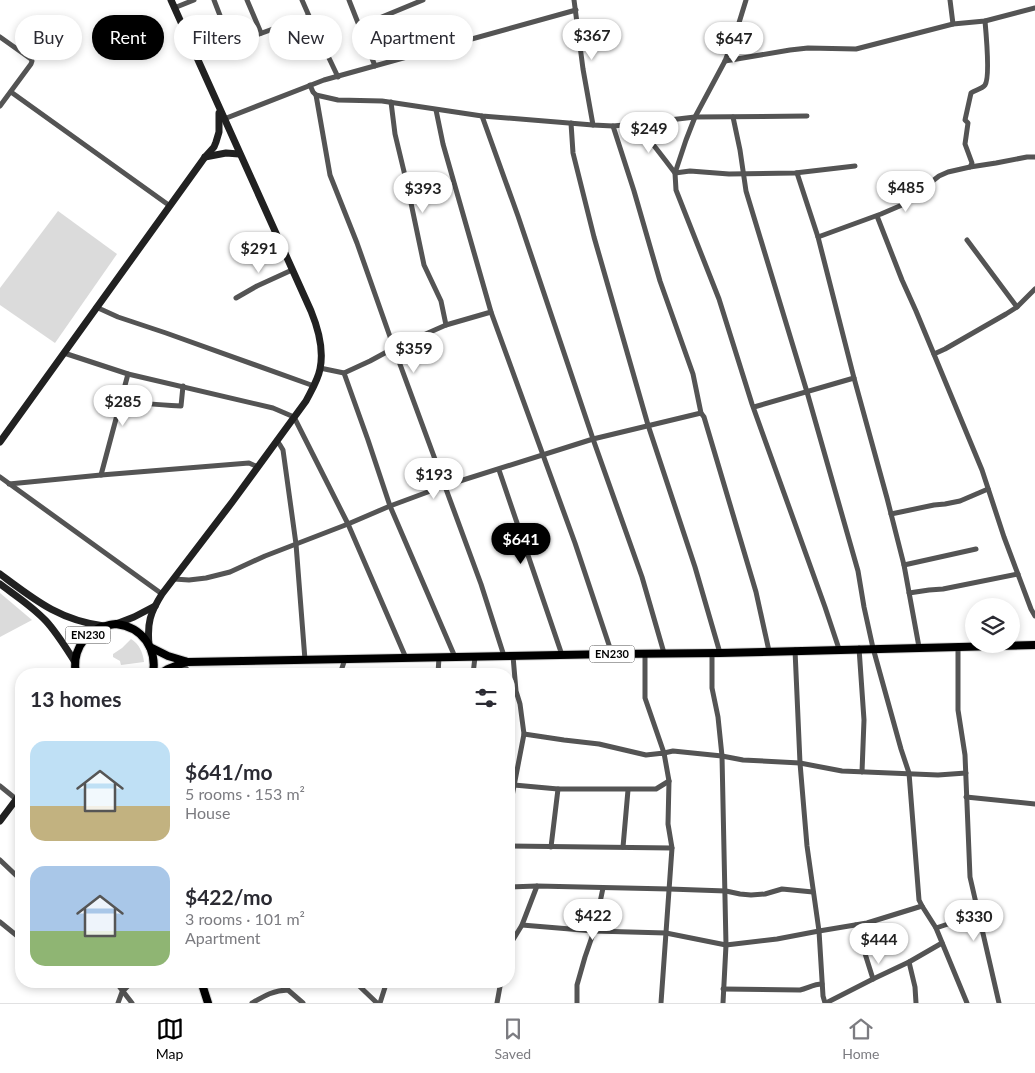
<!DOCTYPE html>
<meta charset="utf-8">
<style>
body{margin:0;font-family:Lato,sans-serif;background:#f7f7f7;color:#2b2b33;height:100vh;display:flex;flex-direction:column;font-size:19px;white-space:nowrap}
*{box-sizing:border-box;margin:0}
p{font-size:16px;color:#7c7c81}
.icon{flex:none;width:28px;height:28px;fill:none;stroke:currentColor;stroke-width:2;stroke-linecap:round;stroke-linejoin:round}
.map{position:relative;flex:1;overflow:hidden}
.side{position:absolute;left:15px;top:668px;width:500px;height:320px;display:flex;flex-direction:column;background:#fff;border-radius:20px;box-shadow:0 2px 8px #0003}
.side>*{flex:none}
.guide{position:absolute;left:15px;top:15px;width:500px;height:45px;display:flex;gap:10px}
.tools{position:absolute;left:965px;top:598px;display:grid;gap:10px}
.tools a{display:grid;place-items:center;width:55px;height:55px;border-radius:50%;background:#fff;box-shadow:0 2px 8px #0003;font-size:25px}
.price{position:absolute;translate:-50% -42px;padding:0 11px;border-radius:18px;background:#fff;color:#222;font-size:16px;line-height:32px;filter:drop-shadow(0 1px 2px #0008)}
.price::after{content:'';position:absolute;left:50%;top:30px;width:15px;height:11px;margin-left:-8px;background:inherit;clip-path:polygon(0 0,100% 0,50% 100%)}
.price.selected{background:#000;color:#fff}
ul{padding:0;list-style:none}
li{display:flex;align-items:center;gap:15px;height:125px;padding:0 15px}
li span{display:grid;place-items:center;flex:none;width:140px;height:100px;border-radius:15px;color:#555}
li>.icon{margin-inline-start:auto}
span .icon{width:60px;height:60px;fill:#fffc;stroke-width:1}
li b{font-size:21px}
h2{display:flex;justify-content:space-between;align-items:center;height:60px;padding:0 15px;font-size:21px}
.pill{padding:0 18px;border-radius:22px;background:#fff;box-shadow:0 2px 8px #0003;font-size:18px;line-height:45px}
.pill.selected{background:#000;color:#fff}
.dock{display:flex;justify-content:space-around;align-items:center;height:70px;border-top:1px solid #e1e1e2;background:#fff;font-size:14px;color:#7c7c81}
.dock a{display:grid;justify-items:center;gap:2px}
.dock .selected{color:#000}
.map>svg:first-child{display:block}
</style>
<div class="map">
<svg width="1035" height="1003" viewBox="0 0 1035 1003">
<rect width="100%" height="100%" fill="#fff"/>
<g fill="#dbdbdb">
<polygon points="58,211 117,254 55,343 0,305 0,288"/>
<polygon points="0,593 32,620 0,637"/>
<path d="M 131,639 C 139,644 143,652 144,662 L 121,665 L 120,661 L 113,657 L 113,654 L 122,648 Z"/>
</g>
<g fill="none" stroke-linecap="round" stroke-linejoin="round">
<defs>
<g id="primary">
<polyline points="150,647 168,656 188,662 612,654 720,653 1035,645"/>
<path d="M 76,674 C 72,654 82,635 101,627 C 106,626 112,624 116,624 C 143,627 157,649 153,674"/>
<polyline points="160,674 168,669 186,662"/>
<polyline points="201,981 208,1003"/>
</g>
</defs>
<use href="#primary" stroke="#dbdbdb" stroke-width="10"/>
<g stroke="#545454" stroke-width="5">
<polyline points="214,0 231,44"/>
<polyline points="247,0 261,33"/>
<polyline points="302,0 309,16 338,77"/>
<polyline points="349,0 375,66"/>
<polyline points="574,0 583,69 593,125"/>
<polyline points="746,0 738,26 725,61 695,117 686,140 675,173 676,190 719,299 752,404 825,607 839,649"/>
<polyline points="950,0 953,24"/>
<polyline points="174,8 194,0"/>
<polyline points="360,26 423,0"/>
<polyline points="0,37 31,59 32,61 31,64 0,106"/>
<polyline points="196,57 309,16"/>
<polyline points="725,61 790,50 808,48 856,49 953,24 985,21 1035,8"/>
<polyline points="310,85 313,92 316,95 338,100 382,101 482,116 593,125 613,126 635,124 695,117 807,116"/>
<polyline points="11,92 170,206"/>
<polyline points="316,95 330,175 357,243 394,348 481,584 504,656"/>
<polyline points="391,102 395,134 407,184 424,265 441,301 446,325"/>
<polyline points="436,110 443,144 491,312 575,543 612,654"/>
<polyline points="482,116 518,216 593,439 642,577 664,653"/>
<polyline points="733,117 740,150 746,191 807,392 858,571 864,607 873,648 901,749 909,773 919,900 922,906 936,928 967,1003"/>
<polyline points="224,119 324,80 576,10"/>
<polyline points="571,123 573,153 594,237 648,425 695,567 720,653"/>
<path d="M 635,124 C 651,140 661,155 675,173 L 690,171 L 729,174 L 795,173 L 855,166"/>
<polyline points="613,126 634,191 660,281 693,374 701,413 704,417 756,592 769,651"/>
<polyline points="970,167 996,163 1027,157 1035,157"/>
<polyline points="797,173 818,237 854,378 887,498 904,565 919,647"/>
<polyline points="877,216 902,280 916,311 982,470 1004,537 1031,609 1035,616"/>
<path d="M 818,237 L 881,214 L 902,205 L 939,176 L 948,172 L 970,167 L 972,163 L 965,144 L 968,123 L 965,120 L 971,93 C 975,90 982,89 985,85 C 990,78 986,32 985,21"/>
<polyline points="967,240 1017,307"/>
<polyline points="236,298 257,286 292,270"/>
<polyline points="96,307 118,317 166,333 314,386"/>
<polyline points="64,353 128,374 273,408 294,417 348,524 406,658"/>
<polyline points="934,354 945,349 1006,314 1017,307 1035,289"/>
<polyline points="320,368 344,373 370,361 394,348 446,325 491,312"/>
<polyline points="344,373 368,440 390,506 455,657"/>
<path d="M 120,398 C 140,404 160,405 181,406 L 183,386"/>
<polyline points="754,407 854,378"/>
<polyline points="277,441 280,445 283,450 296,544 305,660"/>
<polyline points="499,470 562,655"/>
<polyline points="101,475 128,374"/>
<polyline points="0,477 162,594"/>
<polyline points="9,484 101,475 249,463 258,467"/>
<polyline points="891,514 934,505 945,504 960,501 988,489"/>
<polyline points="904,565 976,549"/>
<polyline points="174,579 189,580 206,578 230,572 265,556 348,524 390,506 444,486 593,439 701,413"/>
<polyline points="909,593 929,590 943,589 1018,574"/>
<polyline points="958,646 958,710 965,755 970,877 999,1003"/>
<polyline points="859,648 864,720 862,772"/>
<polyline points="795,650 800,763 807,846 819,931 823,996 825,1003"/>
<polyline points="712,652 712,688 718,717 722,756 726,945 723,1003"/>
<polyline points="645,654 645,698 664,753 673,751 722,756 743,760 800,763 842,771 938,775 966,773"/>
<polyline points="182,664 191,674"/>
<polyline points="340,674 345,659"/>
<polyline points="438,674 439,657"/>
<polyline points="473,674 475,657"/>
<polyline points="524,734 564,740 599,744 646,755 664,753 669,781 668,824 672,848 661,1003"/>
<polyline points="514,785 558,789 656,789 669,781"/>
<polyline points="0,786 16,799"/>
<polyline points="966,797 1035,804"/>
<polyline points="509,812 524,734 520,704 516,691 513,656"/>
<polyline points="509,846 672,848"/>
<polyline points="551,847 558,789"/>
<polyline points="623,847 628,790"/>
<polyline points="0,860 21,880"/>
<polyline points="509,887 537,886 669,889 726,891 740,894 751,895 765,894 782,889 813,892"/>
<polyline points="0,922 21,939"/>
<polyline points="522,925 594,931 666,933 726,945 777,939 819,931 867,923 922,906"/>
<polyline points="856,925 873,979"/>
<polyline points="936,928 978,914"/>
<polyline points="509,949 511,943 522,925 537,886"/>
<polyline points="909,962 915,987 916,1003"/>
<polyline points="115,981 132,1003"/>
<polyline points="354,981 377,1003"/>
<path d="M 723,989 L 800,990 C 808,988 814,984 822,984"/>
<polyline points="118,1003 122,992 133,981"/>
<path d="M 252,1003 C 264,996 274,990 288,990 L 303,1003"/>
<polyline points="380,1003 387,981"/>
<polyline points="497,1003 501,981"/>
<polyline points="577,1003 577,985 585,957 594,931 603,888"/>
<polyline points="826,1003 873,979 909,962 942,943"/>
</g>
<g stroke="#212121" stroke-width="7">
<polyline points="205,157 226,153 239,154"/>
<polyline points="0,442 205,157 214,147 216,142 219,132 219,113"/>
<path d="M 0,574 C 35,600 59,620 104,626"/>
<path d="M 0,584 C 16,596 32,606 46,621 C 57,633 66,648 75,662"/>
<polyline points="116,624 134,617 155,606"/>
<path d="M 149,645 C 147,623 150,613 162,594 L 233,501 L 306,401 C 311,391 318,380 320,369 C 324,350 318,328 311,311 L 171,0"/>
<polyline points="0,821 21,793"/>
</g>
<use href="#primary" stroke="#000" stroke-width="8"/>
</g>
<g text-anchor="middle" stroke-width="4" stroke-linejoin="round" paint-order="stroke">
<g fill="#fff" stroke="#4c4c4c" stroke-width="1">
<rect x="65.5" y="626.5" width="45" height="17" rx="4"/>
<rect x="589.5" y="645.5" width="45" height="17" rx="4"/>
</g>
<g font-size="11" font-weight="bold" fill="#000">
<text x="88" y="639">EN230</text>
<text x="612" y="658">EN230</text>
</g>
</g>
</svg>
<div class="tools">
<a><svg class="icon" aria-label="layers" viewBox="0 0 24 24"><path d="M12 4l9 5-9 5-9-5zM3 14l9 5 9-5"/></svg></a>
</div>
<b class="price" style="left:592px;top:61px">$367</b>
<b class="price" style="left:734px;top:64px">$647</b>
<b class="price" style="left:649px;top:154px">$249</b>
<b class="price" style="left:906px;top:213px">$485</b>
<b class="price" style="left:423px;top:214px">$393</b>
<b class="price" style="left:259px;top:274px">$291</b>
<b class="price" style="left:414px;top:374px">$359</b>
<b class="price" style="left:123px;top:427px">$285</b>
<b class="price" style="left:434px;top:500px">$193</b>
<b class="price selected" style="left:521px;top:565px">$641</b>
<b class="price" style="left:593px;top:941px">$422</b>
<b class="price" style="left:974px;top:942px">$330</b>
<b class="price" style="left:879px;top:965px">$444</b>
<div class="guide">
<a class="pill">Buy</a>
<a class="pill selected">Rent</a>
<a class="pill">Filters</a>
<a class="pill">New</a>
<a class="pill">Apartment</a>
</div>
<section class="side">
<h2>13 homes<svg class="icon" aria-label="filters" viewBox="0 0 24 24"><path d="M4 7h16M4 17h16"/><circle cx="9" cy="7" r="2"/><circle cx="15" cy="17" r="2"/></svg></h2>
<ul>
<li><span style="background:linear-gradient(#bfe0f5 65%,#c2b280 0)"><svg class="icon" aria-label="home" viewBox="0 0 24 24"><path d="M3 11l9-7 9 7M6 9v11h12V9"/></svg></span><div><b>$641/mo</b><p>5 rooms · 153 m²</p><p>House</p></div></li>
<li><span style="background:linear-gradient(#a9c7e8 65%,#8fb573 0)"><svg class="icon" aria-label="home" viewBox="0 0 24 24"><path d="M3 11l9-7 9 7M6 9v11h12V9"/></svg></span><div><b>$422/mo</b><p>3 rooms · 101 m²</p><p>Apartment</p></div></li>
</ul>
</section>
</div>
<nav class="dock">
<a class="selected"><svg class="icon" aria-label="map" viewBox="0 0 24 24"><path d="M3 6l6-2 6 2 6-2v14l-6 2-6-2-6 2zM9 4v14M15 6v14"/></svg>Map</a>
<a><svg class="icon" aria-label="saved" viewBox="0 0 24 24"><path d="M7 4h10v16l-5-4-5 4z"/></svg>Saved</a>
<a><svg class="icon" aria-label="home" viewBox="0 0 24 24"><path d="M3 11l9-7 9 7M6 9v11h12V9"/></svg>Home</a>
</nav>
